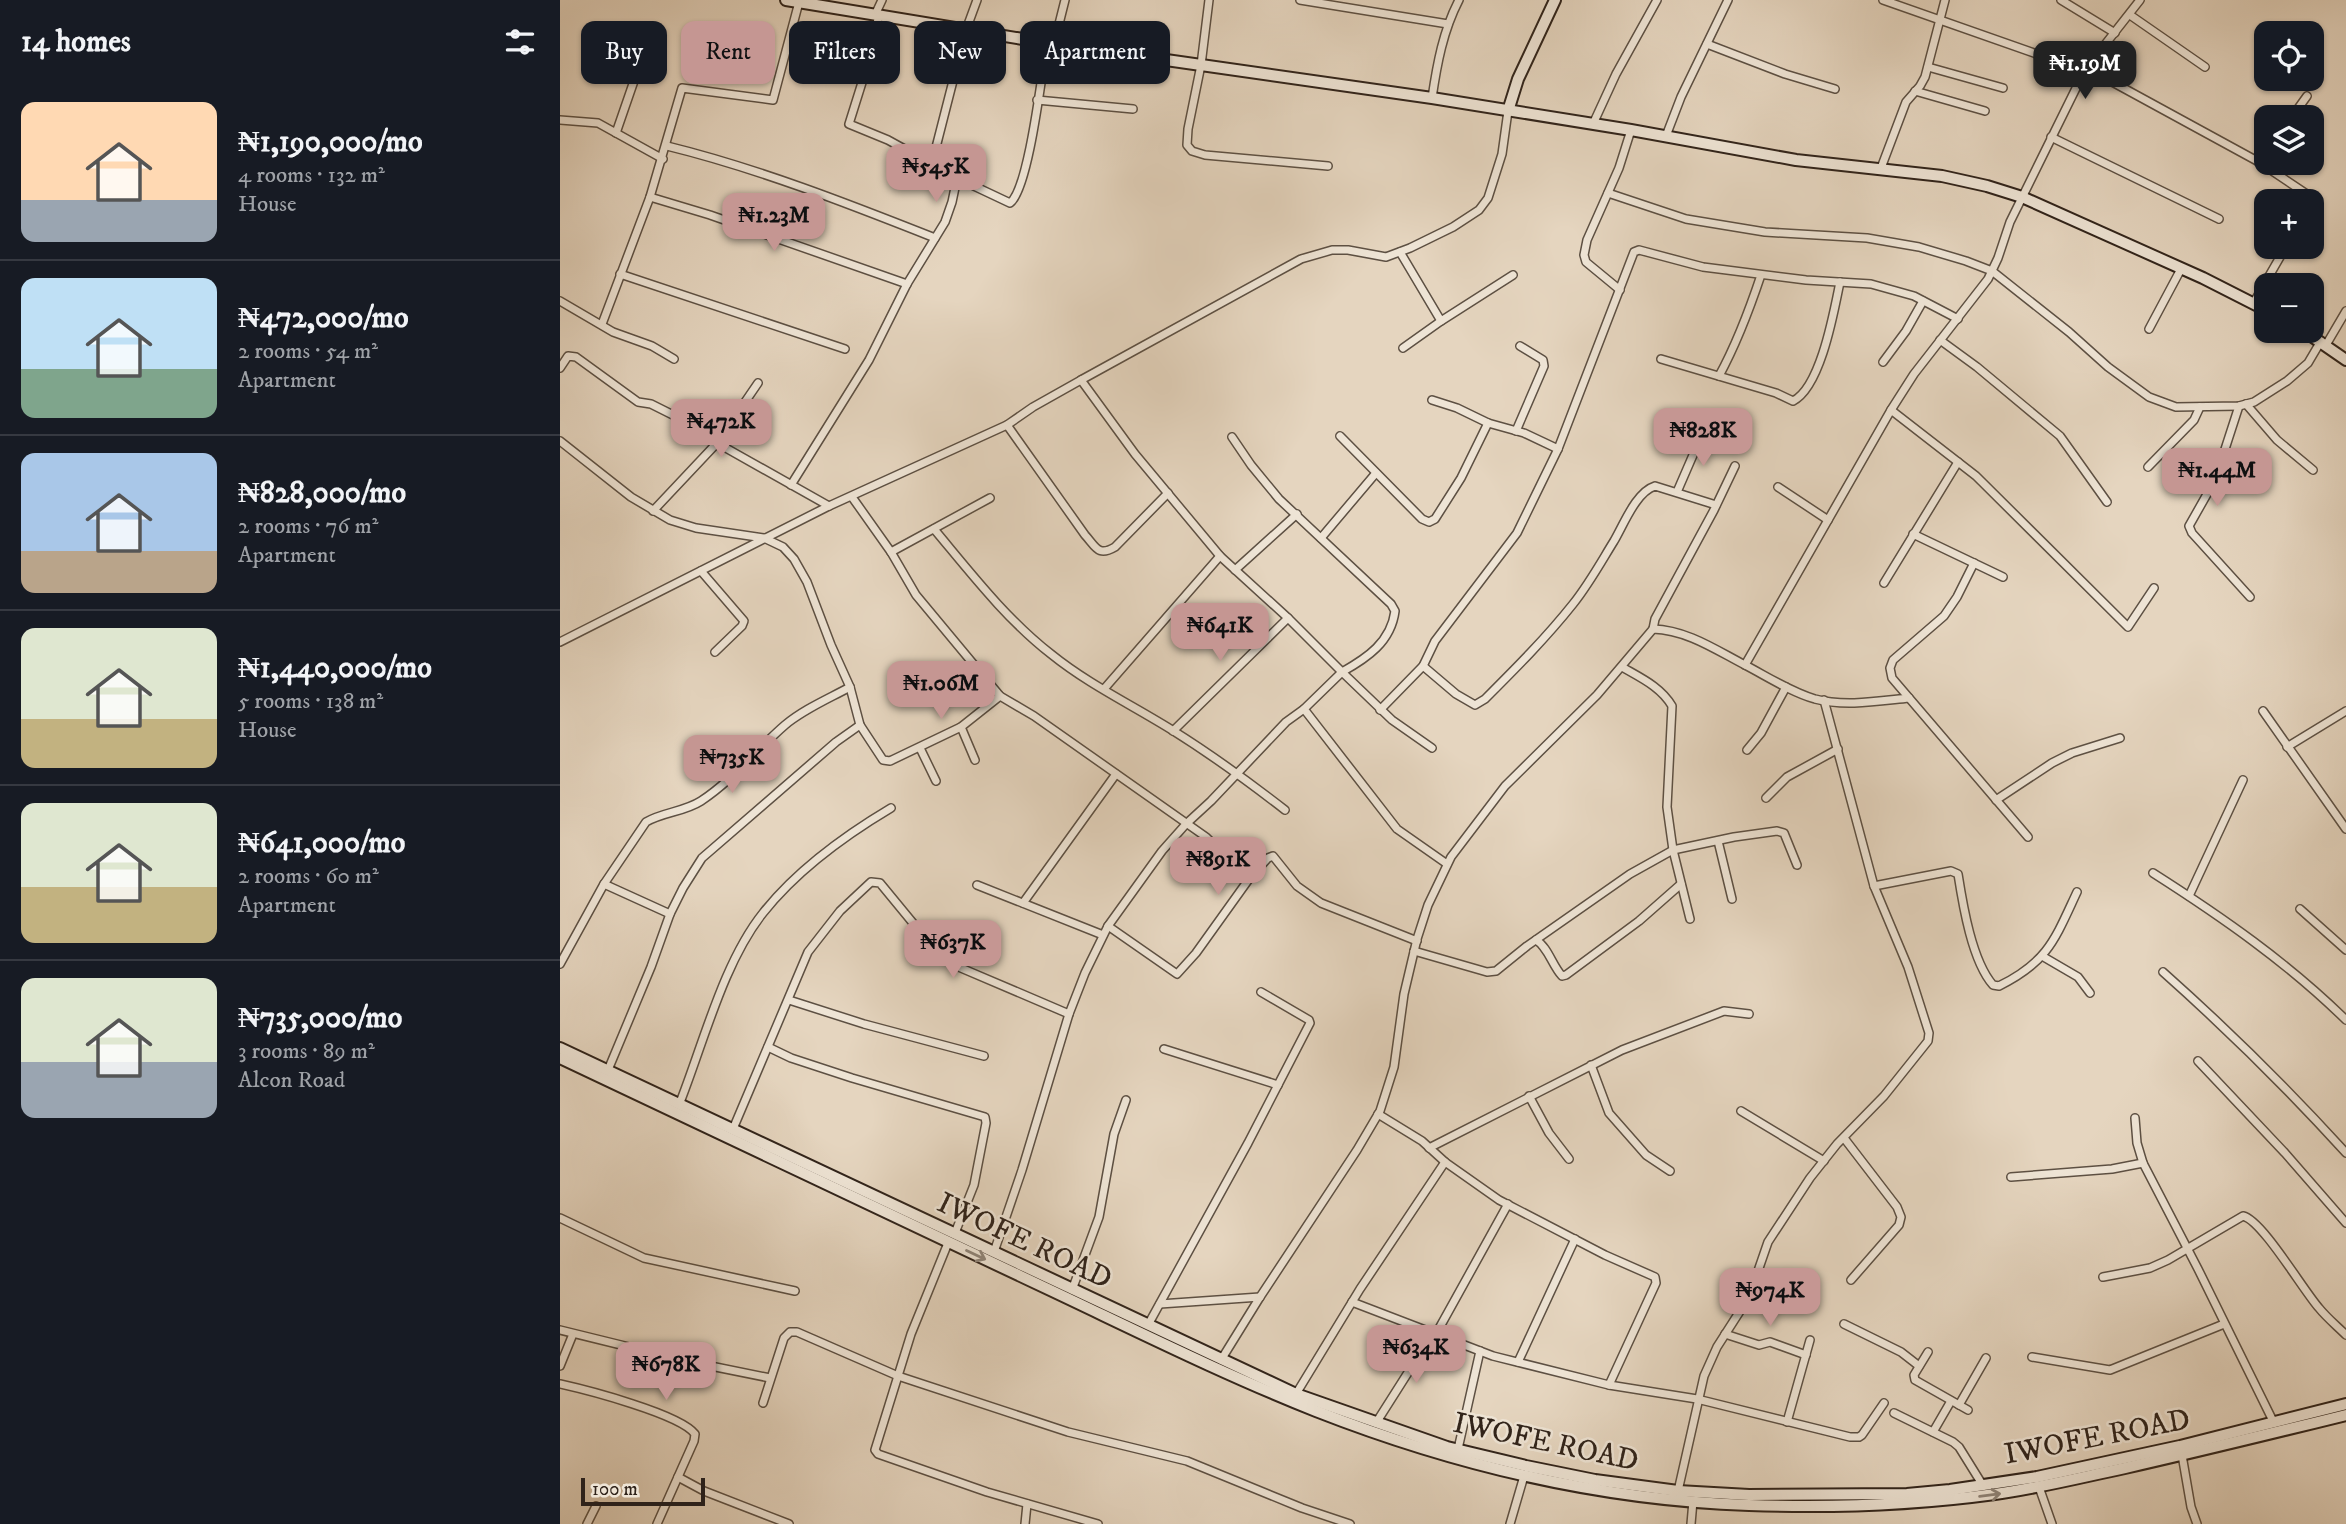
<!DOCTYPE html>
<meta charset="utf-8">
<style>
body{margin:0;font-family:"IM FELL DW Pica",serif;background:#242831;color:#f1f3f6;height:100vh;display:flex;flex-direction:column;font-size:26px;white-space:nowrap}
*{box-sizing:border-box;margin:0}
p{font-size:23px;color:#9ea1a6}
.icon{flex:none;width:38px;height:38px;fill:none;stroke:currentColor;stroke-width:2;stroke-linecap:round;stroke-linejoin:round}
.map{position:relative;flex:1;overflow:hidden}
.side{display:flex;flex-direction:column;background:#171b24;width:560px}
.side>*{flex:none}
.guide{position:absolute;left:21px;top:21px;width:665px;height:63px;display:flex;gap:14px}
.buttons{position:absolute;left:1694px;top:21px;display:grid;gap:14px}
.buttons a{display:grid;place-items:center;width:70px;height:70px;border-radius:14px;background:#171b24;box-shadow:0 2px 5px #0004;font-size:35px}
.scale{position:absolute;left:21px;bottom:18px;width:124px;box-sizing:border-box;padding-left:7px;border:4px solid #30231a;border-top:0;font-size:19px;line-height:24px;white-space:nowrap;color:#30231a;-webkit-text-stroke:5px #eee4d5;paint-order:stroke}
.price{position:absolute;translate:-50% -60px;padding:0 16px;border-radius:14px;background:#c59692;color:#111;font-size:23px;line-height:46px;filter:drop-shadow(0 2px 4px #0008)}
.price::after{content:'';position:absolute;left:50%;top:42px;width:21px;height:16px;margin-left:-10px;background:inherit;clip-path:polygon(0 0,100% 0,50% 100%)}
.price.selected{background:#222;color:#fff}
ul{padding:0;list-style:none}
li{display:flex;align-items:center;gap:21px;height:175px;padding:0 21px}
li+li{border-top:2px solid #363941}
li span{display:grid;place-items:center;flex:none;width:196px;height:140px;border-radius:14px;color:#555}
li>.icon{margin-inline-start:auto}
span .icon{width:84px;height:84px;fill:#fffc;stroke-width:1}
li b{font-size:30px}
h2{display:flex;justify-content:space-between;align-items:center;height:84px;padding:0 21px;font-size:30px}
.chip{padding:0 24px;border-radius:14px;background:#171b24;box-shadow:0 2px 5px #0004;font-size:24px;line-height:63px}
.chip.selected{background:#c59692;color:#111}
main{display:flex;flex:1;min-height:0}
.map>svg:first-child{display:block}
</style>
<main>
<section class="side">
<h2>14 homes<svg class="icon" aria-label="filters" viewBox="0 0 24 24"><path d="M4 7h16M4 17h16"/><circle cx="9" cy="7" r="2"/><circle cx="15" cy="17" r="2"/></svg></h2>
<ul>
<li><span style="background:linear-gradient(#ffd9b3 70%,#9aa5b1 0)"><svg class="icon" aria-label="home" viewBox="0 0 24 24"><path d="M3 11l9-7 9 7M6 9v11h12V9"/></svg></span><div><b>₦1,190,000/mo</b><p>4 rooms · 132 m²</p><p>House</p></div></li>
<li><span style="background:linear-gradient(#bfe0f5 65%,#7fa58c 0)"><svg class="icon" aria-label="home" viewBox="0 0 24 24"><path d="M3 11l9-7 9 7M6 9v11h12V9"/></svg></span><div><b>₦472,000/mo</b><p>2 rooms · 54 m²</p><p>Apartment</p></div></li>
<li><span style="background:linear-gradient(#a9c7e8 70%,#b9a48a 0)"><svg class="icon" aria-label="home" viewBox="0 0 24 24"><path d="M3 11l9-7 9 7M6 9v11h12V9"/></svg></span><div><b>₦828,000/mo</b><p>2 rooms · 76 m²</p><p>Apartment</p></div></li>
<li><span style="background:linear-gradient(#dfe7d0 65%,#c2b280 0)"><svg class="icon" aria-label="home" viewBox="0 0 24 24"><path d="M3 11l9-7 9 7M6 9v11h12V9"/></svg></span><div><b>₦1,440,000/mo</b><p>5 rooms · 138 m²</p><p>House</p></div></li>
<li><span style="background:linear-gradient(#dfe7d0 60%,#c2b280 0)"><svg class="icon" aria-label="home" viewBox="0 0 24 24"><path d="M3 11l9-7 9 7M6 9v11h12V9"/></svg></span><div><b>₦641,000/mo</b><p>2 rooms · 60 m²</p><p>Apartment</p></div></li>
<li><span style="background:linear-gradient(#dfe7d0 60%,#9aa5b1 0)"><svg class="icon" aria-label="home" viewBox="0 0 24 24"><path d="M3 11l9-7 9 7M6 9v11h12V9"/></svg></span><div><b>₦735,000/mo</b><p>3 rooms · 89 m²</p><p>Alcon Road</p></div></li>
</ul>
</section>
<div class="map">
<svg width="1786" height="1524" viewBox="0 0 1786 1524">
<rect width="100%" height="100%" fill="#e5d5bf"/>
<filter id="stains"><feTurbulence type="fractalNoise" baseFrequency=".00286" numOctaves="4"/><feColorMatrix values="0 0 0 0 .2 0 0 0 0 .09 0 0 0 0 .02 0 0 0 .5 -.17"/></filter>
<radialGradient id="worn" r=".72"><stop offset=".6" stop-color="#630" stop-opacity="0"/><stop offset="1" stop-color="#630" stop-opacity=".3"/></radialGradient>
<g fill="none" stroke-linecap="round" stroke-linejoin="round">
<defs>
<g id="street">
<polyline points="649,0 641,65 628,129 627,145 632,151 645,155 768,166"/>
<polyline points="740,0 888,24"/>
<polyline points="1323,0 1545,78 1699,162 1748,195"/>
<polyline points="1501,0 1555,33"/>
<polyline points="315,15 322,0"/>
<path d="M 319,15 L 305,73 L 289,124 L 328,140 L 397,178 L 450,203 C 469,189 482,71 487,43"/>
<polyline points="1570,15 1645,67"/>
<polyline points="494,44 505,0"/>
<polyline points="1147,44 1225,74 1275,89"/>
<polyline points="1368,67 1443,88"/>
<polyline points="1355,91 1425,111"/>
<path d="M 872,98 C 877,64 883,31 899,0"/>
<polyline points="477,100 573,109"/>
<polyline points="1732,117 1747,96"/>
<polyline points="0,120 38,123 103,159"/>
<polyline points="1033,124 1056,74 1097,0"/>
<polyline points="56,133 75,78"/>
<polyline points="1106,136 1121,97 1168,0"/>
<polyline points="1491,137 1659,219"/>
<path d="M 107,146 C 197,168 289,204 375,238"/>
<polyline points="372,163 406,30 417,0"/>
<polyline points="1321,168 1346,102 1360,86 1365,77 1385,0"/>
<polyline points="1048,193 1126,219 1205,232 1307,238 1359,247 1406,261 1432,271 1509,332 1548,367 1589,397 1616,407 1679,406 1694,402 1727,381 1748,363 1761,341"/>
<polyline points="90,197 150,215 347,284"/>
<polyline points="840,252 881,321 953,275"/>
<polyline points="60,274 285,349"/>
<polyline points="1060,290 1026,262 1024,255 1027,240 1059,168 1071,130"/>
<polyline points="0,301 53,332 92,346 114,359"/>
<polyline points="1693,304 1724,250"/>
<polyline points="42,324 90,197 122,88 213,100 239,2"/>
<polyline points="1589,329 1621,269"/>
<polyline points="1380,340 1417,367 1500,436 1547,502"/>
<polyline points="1766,345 1786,311"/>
<polyline points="843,348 881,321"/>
<path d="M 1101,359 L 1216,393 L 1233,401 C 1261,387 1274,311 1280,282"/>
<polyline points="1323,362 1346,331 1363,301"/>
<polyline points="0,368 8,356 16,357 78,402 91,404 121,419 157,443 269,506"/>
<path d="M 1159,376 C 1177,343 1189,311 1201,275"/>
<polyline points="521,380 741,259 772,250 788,250 826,257 850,248 893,227 919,210 928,198 942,154 948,111"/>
<polyline points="872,400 897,408 928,423 964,433 998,449"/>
<polyline points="1686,404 1717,440 1753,470"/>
<polyline points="1679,406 1655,480 1629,526 1632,533 1690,597"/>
<polyline points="1331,410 1416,476 1568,627 1594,588"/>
<path d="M 447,425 L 525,535 C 536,547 538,557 555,547 L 608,493"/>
<polyline points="956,431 984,366 983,360 960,346"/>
<polyline points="780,436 862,519 869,522 875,519 901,478 928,423"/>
<path d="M 672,437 L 691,465 L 719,499 L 831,604 L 835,611 C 831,642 807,658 782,672 L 832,720 L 872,748"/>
<polyline points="0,441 71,497 110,520 136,528 204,538 223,547 234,559 247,582 271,645 290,687 300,725 323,760 330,761 401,727 440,696"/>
<polyline points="1588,467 1634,420 1640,407"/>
<polyline points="231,485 309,360 347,284 385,222 392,202 397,178"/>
<polyline points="1218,487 1268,520"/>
<polyline points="1117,492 1143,432"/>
<polyline points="292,497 331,552 356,595 440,696 474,716 646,837 689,879"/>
<polyline points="93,511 157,443 198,383"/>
<path d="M 374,529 C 410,572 446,619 491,654 C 528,684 572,705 612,730 C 652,755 689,782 725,810"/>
<polyline points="1353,534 1443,577"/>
<polyline points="761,538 816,473"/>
<polyline points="331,552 430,498"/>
<polyline points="1414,563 1397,597 1384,616 1333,660 1330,668 1332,678 1468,837"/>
<polyline points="675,570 737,514"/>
<polyline points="141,571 184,621 182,626 155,652"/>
<polyline points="1324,583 1398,462"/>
<polyline points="1093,629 1095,619 1154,510 1175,466"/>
<polyline points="0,642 269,506 447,425 473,407 521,380 575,454 660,556 728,618 782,672 744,709 837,829 887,864"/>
<path d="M 1185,665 C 1208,677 1231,692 1255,699 C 1285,707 1319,701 1349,698"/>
<path d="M 863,666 L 896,694 L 915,705 L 925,699 C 955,669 986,638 1013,604 C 1029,584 1041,562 1054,541 C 1064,524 1076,492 1095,486 L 1156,505"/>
<path d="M 1062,667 C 1081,678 1101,687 1112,706 L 1107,807 L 1113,850 L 1130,919"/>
<polyline points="544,689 660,556"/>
<polyline points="820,710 863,666 875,641 957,533 998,449 1074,252 1079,250 1143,267 1246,280 1311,284 1354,296 1398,319"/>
<polyline points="1703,711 1786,829"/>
<polyline points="401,727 415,760"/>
<polyline points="613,731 728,618"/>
<polyline points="1727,747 1786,711"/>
<polyline points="360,748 376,781"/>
<polyline points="1187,750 1201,733 1226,687"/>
<polyline points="1206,798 1227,777 1278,749"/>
<polyline points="1436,800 1492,763 1512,753 1560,738"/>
<polyline points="1158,841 1172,899"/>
<path d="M 1593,873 C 1662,917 1728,963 1786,1020"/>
<polyline points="44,884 110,914"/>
<polyline points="417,885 543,935"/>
<path d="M 1314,886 L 1391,871 L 1398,874 C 1403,906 1412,961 1433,985 L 1439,986 C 1488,962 1495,939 1517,892"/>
<polyline points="1629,896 1683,780"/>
<polyline points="463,903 556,774"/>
<polyline points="1740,909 1786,950"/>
<polyline points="548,926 617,974 636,953 689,879 708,858 713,856 737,886 761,903 857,941"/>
<path d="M 976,940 C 988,947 992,965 1002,976 L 1006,975 L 1079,921 L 1121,884"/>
<polyline points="854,951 927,972 936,971 967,946 1070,874 1113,850 1174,837 1217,831 1224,833 1237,865"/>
<polyline points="1482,956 1518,977 1530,993"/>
<path d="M 0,964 L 44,884 L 86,822 C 103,812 124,812 141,801 C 173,780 196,750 225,725 C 244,709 268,699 290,687"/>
<path d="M 1603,972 C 1667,1029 1728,1089 1786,1153"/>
<polyline points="229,1000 304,1024 424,1056"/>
<polyline points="208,1047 231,1058 292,1078 425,1117 426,1123 414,1185 395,1233"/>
<polyline points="604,1049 718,1085"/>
<polyline points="1638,1061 1725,1153 1786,1223"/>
<polyline points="1031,1065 1049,1113 1086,1155 1110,1171"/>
<polyline points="48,1070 91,967 110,914 123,888 142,858 276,742 300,725"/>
<polyline points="969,1096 989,1133 1009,1159"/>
<path d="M 119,1105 C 143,1045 163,963 203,913 C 237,870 284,836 331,808"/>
<polyline points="1181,1111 1264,1161"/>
<polyline points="818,1114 862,1141 885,1162 939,1200 1045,1255 1095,1277 1096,1283 1049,1385"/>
<polyline points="1575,1118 1577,1143 1583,1163 1638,1269 1714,1423"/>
<polyline points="173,1129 248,952 280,911 311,882 320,883 362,934 401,968 509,1014"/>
<polyline points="1284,1138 1337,1207 1341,1217 1339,1225 1291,1280"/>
<polyline points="869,1148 1062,1050 1164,1011 1189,1014"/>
<polyline points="1451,1177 1552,1169 1583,1163"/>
<polyline points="0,1218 84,1258 235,1291"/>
<polyline points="388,1243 351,1334 315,1450 318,1454 427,1492 538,1524"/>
<polyline points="434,1252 462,1170 509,1014 525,973 548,926 602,851 626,824 651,801 726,722 744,709"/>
<path d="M 1543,1277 L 1590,1268 L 1608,1260 L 1683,1216 C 1702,1220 1743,1290 1759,1308 C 1767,1318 1777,1326 1786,1335"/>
<polyline points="512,1290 539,1217 554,1134 566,1100"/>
<polyline points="792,1302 933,1356 1049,1385 1137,1399 1290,1437 1299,1437 1302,1435 1324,1403"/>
<polyline points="600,1304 700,1297"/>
<polyline points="1284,1324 1341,1352 1359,1366"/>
<polyline points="588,1325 688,1143 750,1023 749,1020 701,992"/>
<polyline points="0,1330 126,1361 210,1378"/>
<polyline points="1165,1334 1199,1345 1210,1342 1246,1355"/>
<polyline points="1368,1352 1354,1375 1355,1380 1408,1410"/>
<polyline points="1472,1357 1550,1370 1664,1324"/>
<path d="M 661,1360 L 700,1297 L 797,1150 L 820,1111 L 834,1067 L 844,994 L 857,939 L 868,905 L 891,857 L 945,786 L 1037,695 L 1093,629 C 1127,630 1156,650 1185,665 L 1331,410 L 1354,374 L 1428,279 L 1438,258 L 1450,222 L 1525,70 L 1580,0"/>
<polyline points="958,1362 1015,1239"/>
<polyline points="0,1366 13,1334"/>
<path d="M 0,1384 C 27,1390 120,1414 135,1434 L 134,1441 L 97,1524"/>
<polyline points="736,1394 800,1289 885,1162"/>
<polyline points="203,1403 224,1338 230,1332 237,1332 338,1376 508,1432 627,1461 742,1508 790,1524"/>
<polyline points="1399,1405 1426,1358"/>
<polyline points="1334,1413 1393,1442 1399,1447 1422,1484"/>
<polyline points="1227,1422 1250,1340"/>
<polyline points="816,1423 856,1360 876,1334 948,1204"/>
<polyline points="1373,1432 1391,1401"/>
<polyline points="898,1449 920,1351"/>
<polyline points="1622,1455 1631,1507 1637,1524"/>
<polyline points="118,1477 144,1491 229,1524"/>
<polyline points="1479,1487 1492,1524"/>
<polyline points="1118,1491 1144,1376 1157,1347 1189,1297 1208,1242 1250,1178 1277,1144 1324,1096 1368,1041 1369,1033 1348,967 1314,886 1264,700"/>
<polyline points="27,1524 36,1506"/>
<polyline points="465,1524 467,1504"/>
<polyline points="950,1524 964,1476"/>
<polyline points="1131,1524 1133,1501"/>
</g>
<g id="secondary">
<polyline points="226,0 487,43 872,98 1071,130 1236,160 1382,176 1427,186 1462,197 1643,278 1706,310"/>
<polyline points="948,111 958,79 995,0"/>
<polyline points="1744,331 1786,360"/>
<polyline points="0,1048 736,1394 887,1447 966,1466 1035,1480 1118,1491 1189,1495 1347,1494 1390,1490 1477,1477 1620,1446 1786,1404"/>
<path d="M 0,1058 C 163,1134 325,1213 488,1289 C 577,1331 665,1375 756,1411 C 894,1465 1040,1500 1189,1505 C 1271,1508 1354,1505 1435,1494 C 1479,1488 1522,1477 1565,1468 C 1639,1451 1713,1433 1786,1415"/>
</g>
</defs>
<use href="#street" stroke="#5d5043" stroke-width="10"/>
<use href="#secondary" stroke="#30231a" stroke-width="14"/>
<use href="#street" stroke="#eee4d5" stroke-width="7"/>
<use href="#secondary" stroke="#eee4d5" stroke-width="10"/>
</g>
<defs><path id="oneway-shaft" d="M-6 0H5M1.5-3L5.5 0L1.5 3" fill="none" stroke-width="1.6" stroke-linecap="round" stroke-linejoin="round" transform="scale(1.75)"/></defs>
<g stroke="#8f8478">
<use href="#oneway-shaft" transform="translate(416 1255) rotate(25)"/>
<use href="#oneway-shaft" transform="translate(1430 1495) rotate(-7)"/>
</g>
<g text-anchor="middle" stroke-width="5" stroke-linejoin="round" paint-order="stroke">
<g font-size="30" fill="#30231a" stroke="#eee4d5">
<text transform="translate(465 1240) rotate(25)" y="10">IWOFE ROAD</text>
<text transform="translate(1537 1436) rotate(-11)" y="10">IWOFE ROAD</text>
<text transform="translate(986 1441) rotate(12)" y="10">IWOFE ROAD</text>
</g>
</g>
<rect width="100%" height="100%" filter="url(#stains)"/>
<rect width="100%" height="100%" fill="url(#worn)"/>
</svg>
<div class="buttons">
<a><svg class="icon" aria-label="locate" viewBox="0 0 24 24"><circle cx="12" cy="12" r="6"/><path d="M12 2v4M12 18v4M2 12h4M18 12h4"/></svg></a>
<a><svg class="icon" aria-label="layers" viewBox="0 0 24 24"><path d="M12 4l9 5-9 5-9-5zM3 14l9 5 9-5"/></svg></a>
<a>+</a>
<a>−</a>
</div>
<div class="scale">100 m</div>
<b class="price selected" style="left:1525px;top:101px">₦1.19M</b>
<b class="price" style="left:376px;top:204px">₦545K</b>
<b class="price" style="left:214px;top:253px">₦1.23M</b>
<b class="price" style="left:161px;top:459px">₦472K</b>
<b class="price" style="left:1143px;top:468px">₦828K</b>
<b class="price" style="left:1657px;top:508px">₦1.44M</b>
<b class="price" style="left:660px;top:663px">₦641K</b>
<b class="price" style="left:381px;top:721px">₦1.06M</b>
<b class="price" style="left:172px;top:795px">₦735K</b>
<b class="price" style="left:658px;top:897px">₦891K</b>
<b class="price" style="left:393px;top:980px">₦637K</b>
<b class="price" style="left:1210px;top:1328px">₦974K</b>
<b class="price" style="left:856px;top:1385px">₦634K</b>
<b class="price" style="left:106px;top:1402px">₦678K</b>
<div class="guide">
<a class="chip">Buy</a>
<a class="chip selected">Rent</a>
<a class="chip">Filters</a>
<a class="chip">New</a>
<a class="chip">Apartment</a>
</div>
</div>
</main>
